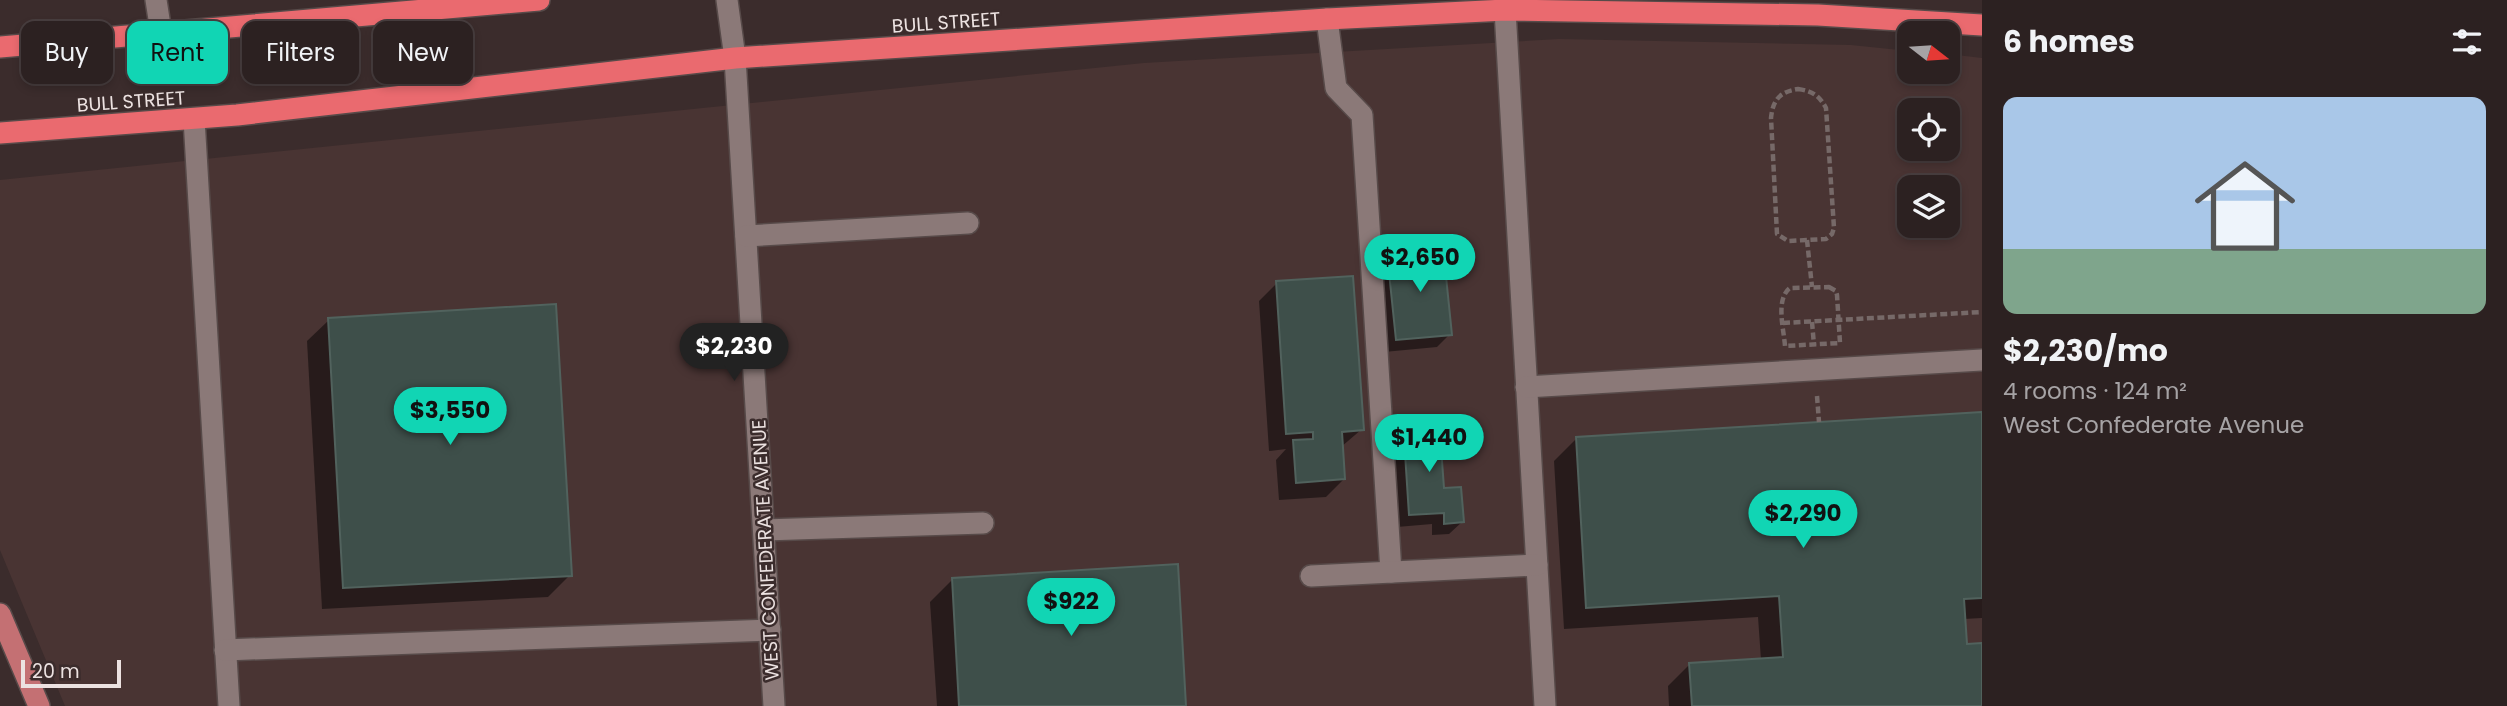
<!DOCTYPE html>
<meta charset="utf-8">
<style>
body{margin:0;font-family:Poppins,sans-serif;background:#34292a;color:#f1f3f6;height:100vh;display:flex;flex-direction:column;font-size:26px;white-space:nowrap}
*{box-sizing:border-box;margin:0}
p{font-size:23px;color:#a6a3a5}
.icon{flex:none;width:38px;height:38px;fill:none;stroke:currentColor;stroke-width:2;stroke-linecap:round;stroke-linejoin:round}
.map{position:relative;flex:1;overflow:hidden}
.sheet{display:flex;flex-direction:column;background:#2c2121;width:525px}
.sheet>*{flex:none}
.banner{position:absolute;left:21px;top:21px;width:665px;height:63px;display:flex;gap:14px}
.needle{width:46px;rotate:107deg}
.tools{position:absolute;left:1897px;top:21px;display:grid;gap:14px}
.tools a{display:grid;place-items:center;width:63px;height:63px;border-radius:14px;background:#2c2121;box-shadow:0 4px 10px #0003,0 0 0 2px #483e3f;font-size:35px}
.scale{position:absolute;left:21px;bottom:18px;width:100px;box-sizing:border-box;padding-left:7px;border:4px solid #ece2e1;border-top:0;font-size:19px;line-height:24px;white-space:nowrap;color:#ece2e1;-webkit-text-stroke:5px #3b2c2c;paint-order:stroke}
.price{position:absolute;translate:-50% -60px;padding:0 16px;border-radius:24px;background:#11d5b4;color:#111;font-size:23px;line-height:46px;filter:drop-shadow(0 2px 4px #0008)}
.price::after{content:'';position:absolute;left:50%;top:42px;width:21px;height:16px;margin-left:-10px;background:inherit;clip-path:polygon(0 0,100% 0,50% 100%)}
.price.selected{background:#222;color:#fff}
ul{padding:0;list-style:none}
li{display:grid;align-content:center;gap:14px;height:371px;padding:0 21px}
li+li{border-top:2px solid #483e3f}
li span{display:grid;place-items:center;height:217px;border-radius:14px;color:#555}
li>.icon{margin-inline-start:auto}
span .icon{width:126px;height:126px;fill:#fffc;stroke-width:1}
li b{font-size:30px}
h2{display:flex;justify-content:space-between;align-items:center;height:84px;padding:0 21px;font-size:30px}
.tag{padding:0 24px;border-radius:14px;background:#2c2121;box-shadow:0 4px 10px #0003,0 0 0 2px #483e3f;font-size:24px;line-height:63px}
.tag.selected{background:#11d5b4;color:#111}
main{display:flex;flex:1;min-height:0}
.map>svg:first-child{display:block}
</style>
<main>
<div class="map">
<svg width="1982" height="706" viewBox="0 0 1982 706">
<rect width="100%" height="100%" fill="#3b2c2c"/>
<path fill="#493433" fill-rule="evenodd" d="M 1559,39 L 1851,45 L 1909,51 L 1909,72 L 1948,72 L 1948,54 L 1982,58 L 1982,706 L 65,706 L 0,550 L 0,180 L 1144,63 ZM 1909,110 L 1948,110 L 1948,149 L 1909,149 ZM 1909,187 L 1948,187 L 1948,226 L 1909,226 Z"/>
<g fill="#0007">
<polygon points="1388,255 1450,334 1437,347 1384,352 1376,267"/>
<polygon points="1277,283 1362,429 1341,447 1344,479 1326,497 1279,500 1276,460 1286,449 1269,451 1259,301"/>
<polygon points="329,320 570,575 548,597 322,609 307,341"/>
<polygon points="1982,414 1982,618 1964,619 1965,646 1982,645 1982,706 1669,706 1668,686 1690,664 1761,660 1758,617 1564,629 1554,461 1576,439"/>
<polygon points="1404,424 1462,522 1449,534 1432,535 1432,524 1397,527 1392,437"/>
<polygon points="952,580 1184,706 937,706 930,602"/>
</g>
<g fill="#3e4f4a" stroke="#51625d" stroke-width="2">
<polygon points="1443,247 1452,335 1396,340 1387,253"/>
<polygon points="1353,276 1364,430 1342,432 1345,479 1296,483 1293,440 1313,439 1313,432 1286,434 1276,281"/>
<polygon points="556,304 572,576 343,588 328,318"/>
<polygon points="1982,412 1982,598 1964,599 1967,644 1982,643 1982,706 1692,706 1689,663 1783,657 1779,596 1586,608 1576,437"/>
<polygon points="1439,420 1444,488 1461,487 1464,522 1444,524 1444,513 1409,515 1403,422"/>
<polygon points="1178,564 1186,706 959,706 952,578"/>
</g>
<g fill="none" stroke-linecap="round" stroke-linejoin="round">
<defs>
<g id="minor">
<polyline points="156,0 161,32"/>
<polyline points="727,0 735,58 774,706"/>
<polyline points="1505,10 1545,706"/>
<polyline points="1327,19 1336,88 1362,115 1391,572"/>
<polyline points="194,119 229,706"/>
<polyline points="746,236 968,223"/>
<polyline points="1526,387 1982,360"/>
<polyline points="764,530 983,523"/>
<polyline points="1311,576 1537,565"/>
<polyline points="225,650 770,630"/>
</g>
<polyline id="major" points="0,614 39,706"/>
<g id="highway">
<polyline points="0,47 539,0"/>
<polyline points="0,133 237,115 735,58 1327,19 1505,10 1818,15 1982,25"/>
</g>
</defs>
<use href="#minor" stroke="#574a49" stroke-width="24"/>
<use href="#major" stroke="#574a49" stroke-width="24"/>
<use href="#highway" stroke="#574a49" stroke-width="24"/>
<g stroke="#766968" stroke-width="4.5" stroke-dasharray="7 3.5" stroke-linecap="butt">
<path d="M 1798,89 C 1812,91 1819,95 1826,108 L 1834,228 L 1832,234 L 1826,239 L 1788,241 L 1777,234 L 1771,118 C 1773,99 1780,92 1798,89 Z"/>
<polyline points="1807,240 1812,287"/>
<path d="M 1829,287 L 1836,291 L 1837,295 L 1840,343 L 1785,346 C 1784,330 1775,299 1790,288 Z"/>
<polyline points="1812,322 1814,345"/>
<polyline points="1783,323 1982,312"/>
<polyline points="1817,396 1819,422"/>
</g>
<use href="#minor" stroke="#8b7978" stroke-width="21"/>
<use href="#major" stroke="#c47073" stroke-width="21"/>
<use href="#highway" stroke="#ea6a6f" stroke-width="21"/>
</g>
<g text-anchor="middle" stroke-width="5" stroke-linejoin="round" paint-order="stroke">
<g font-size="19" fill="#ece2e1" stroke="#3b2c2c">
<text transform="translate(946 22) rotate(-4)" y="7">BULL STREET</text>
<text transform="translate(131 101) rotate(-4)" y="7">BULL STREET</text>
<text transform="translate(765 550) rotate(-93)" y="7">WEST CONFEDERATE AVENUE</text>
</g>
</g>
</svg>
<div class="tools">
<a><svg class="needle" viewBox="-14 -14 28 28"><path d="M0-13l5 13h-10z" fill="#e53935"/><path d="M0 13l5-13h-10z" fill="#a6a3a5"/></svg></a>
<a><svg class="icon" aria-label="locate" viewBox="0 0 24 24"><circle cx="12" cy="12" r="6"/><path d="M12 2v4M12 18v4M2 12h4M18 12h4"/></svg></a>
<a><svg class="icon" aria-label="layers" viewBox="0 0 24 24"><path d="M12 4l9 5-9 5-9-5zM3 14l9 5 9-5"/></svg></a>
</div>
<div class="scale">20 m</div>
<b class="price" style="left:1420px;top:294px">$2,650</b>
<b class="price selected" style="left:734px;top:383px">$2,230</b>
<b class="price" style="left:450px;top:447px">$3,550</b>
<b class="price" style="left:1429px;top:474px">$1,440</b>
<b class="price" style="left:1803px;top:550px">$2,290</b>
<b class="price" style="left:1071px;top:638px">$922</b>
<div class="banner">
<a class="tag">Buy</a>
<a class="tag selected">Rent</a>
<a class="tag">Filters</a>
<a class="tag">New</a>
</div>
</div>
<section class="sheet">
<h2>6 homes<svg class="icon" aria-label="filters" viewBox="0 0 24 24"><path d="M4 7h16M4 17h16"/><circle cx="9" cy="7" r="2"/><circle cx="15" cy="17" r="2"/></svg></h2>
<ul>
<li><span style="background:linear-gradient(#a9c7e8 70%,#7fa58c 0)"><svg class="icon" aria-label="home" viewBox="0 0 24 24"><path d="M3 11l9-7 9 7M6 9v11h12V9"/></svg></span><div><b>$2,230/mo</b><p>4 rooms · 124 m²</p><p>West Confederate Avenue</p></div></li>
</ul>
</section>
</main>
